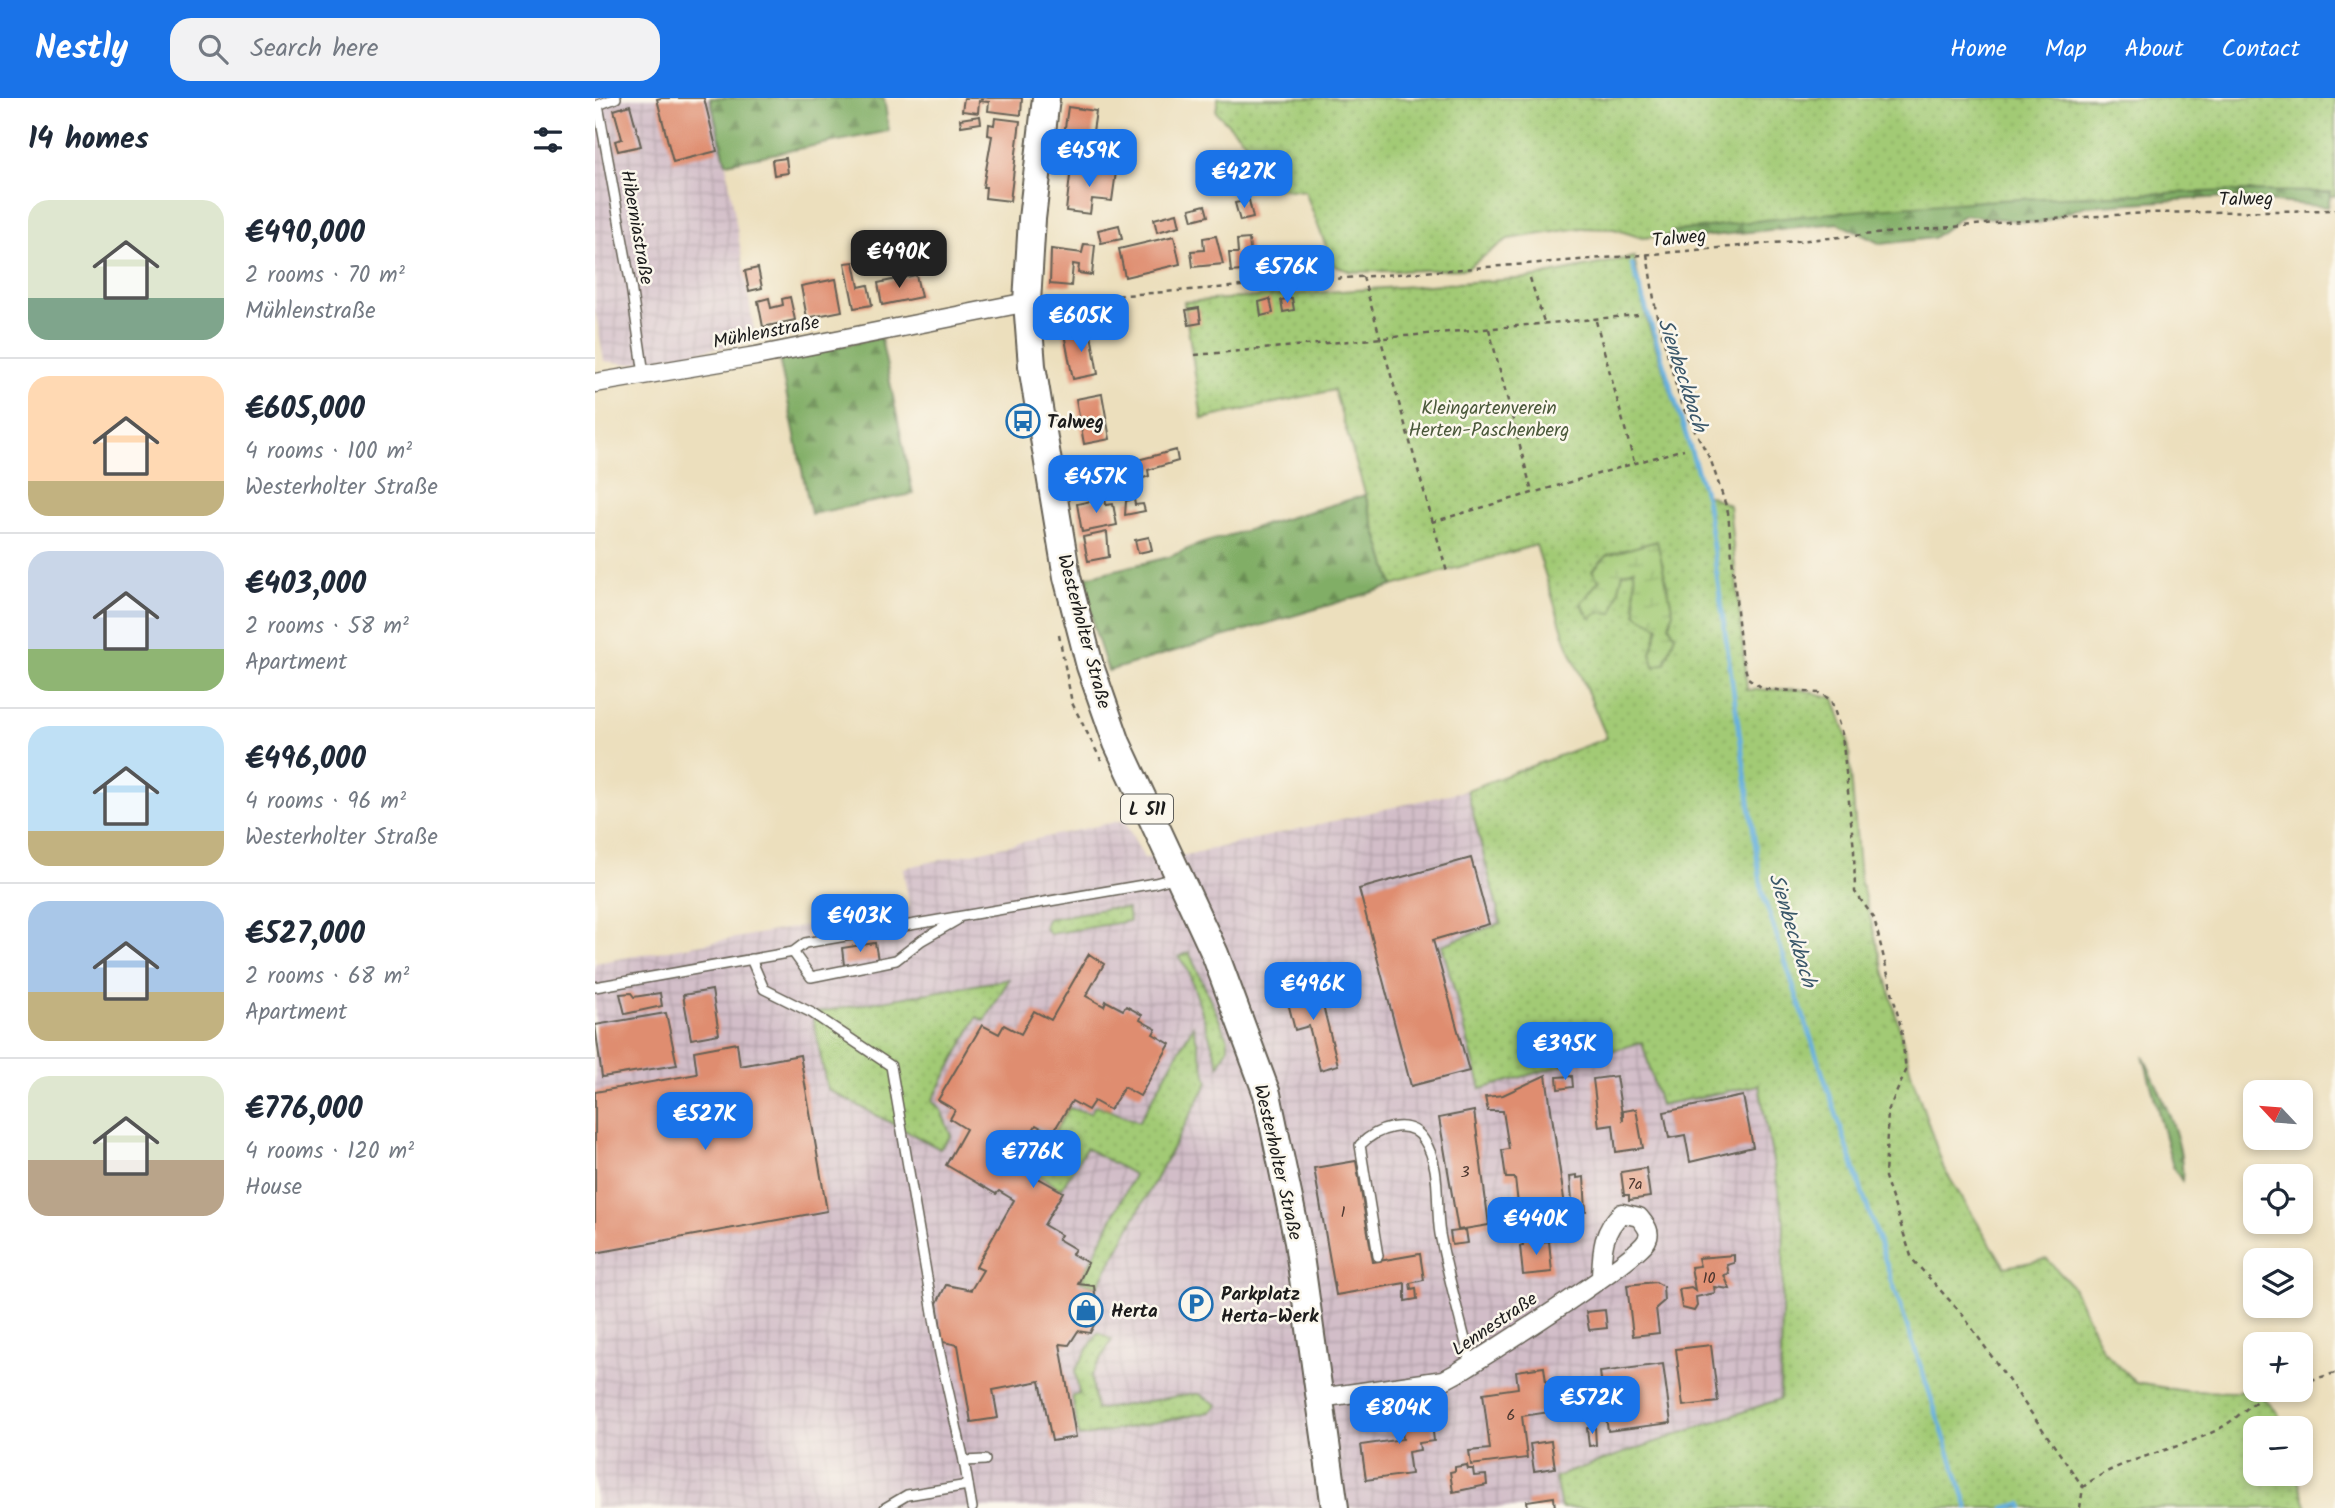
<!DOCTYPE html>
<meta charset="utf-8">
<style>
body{margin:0;font-family:Kalam,sans-serif;background:#f2f2f3;color:#1f2937;height:100vh;display:flex;flex-direction:column;font-size:26px;white-space:nowrap}
*{box-sizing:border-box;margin:0}
p{font-size:23px;color:#747a83}
.icon{flex:none;width:38px;height:38px;fill:none;stroke:currentColor;stroke-width:2;stroke-linecap:round;stroke-linejoin:round}
.map{position:relative;flex:1;overflow:hidden}
.side{display:flex;flex-direction:column;background:#fff;width:595px}
.side>*{flex:none}
.needle{width:46px;rotate:296deg}
.fabs{position:absolute;left:1648px;top:982px;display:grid;gap:14px}
.fabs a{display:grid;place-items:center;width:70px;height:70px;border-radius:14px;background:#fff;box-shadow:0 4px 10px #0003;font-size:35px}
.price{position:absolute;translate:-50% -60px;padding:0 16px;border-radius:14px;background:#1a73e8;color:#fff;font-size:23px;line-height:46px;filter:drop-shadow(0 2px 4px #0008)}
.price::after{content:'';position:absolute;left:50%;top:42px;width:21px;height:16px;margin-left:-10px;background:inherit;clip-path:polygon(0 0,100% 0,50% 100%)}
.price.active{background:#222;color:#fff}
ul{padding:0;list-style:none}
li{display:flex;align-items:center;gap:21px;height:175px;padding:0 28px}
li+li{border-top:2px solid #e0e1e3}
li span{display:grid;place-items:center;flex:none;width:196px;height:140px;border-radius:21px;color:#555}
li>.icon{margin-inline-start:auto}
span .icon{width:84px;height:84px;fill:#fffc;stroke-width:1}
li b{font-size:30px}
h2{display:flex;justify-content:space-between;align-items:center;height:84px;padding:0 28px;font-size:30px}
header{display:flex;align-items:center;gap:42px;box-sizing:border-box;height:98px;padding:0 35px;background:#1a73e8;color:#fff}
header strong{font-size:33px}
nav{display:flex;gap:38px;margin-inline-start:auto;font-size:24px}
.search{width:490px;height:63px;background:#f2f2f3;display:flex;align-items:center;gap:18px;box-sizing:border-box;padding:0 24px;border-radius:21px;color:#747a83;font-size:26px}
main{display:flex;flex:1;min-height:0}
.map>svg:first-child{display:block}
</style>
<header>
<strong>Nestly</strong>
<div class="search"><svg class="icon" aria-label="search" viewBox="0 0 24 24"><circle cx="10" cy="10" r="6"/><path d="M15 15l6 6"/></svg>Search here</div>
<nav><a>Home</a><a>Map</a><a>About</a><a>Contact</a></nav>
</header>
<main>
<section class="side">
<h2>14 homes<svg class="icon" aria-label="filters" viewBox="0 0 24 24"><path d="M4 7h16M4 17h16"/><circle cx="9" cy="7" r="2"/><circle cx="15" cy="17" r="2"/></svg></h2>
<ul>
<li><span style="background:linear-gradient(#dfe7d0 70%,#7fa58c 0)"><svg class="icon" aria-label="home" viewBox="0 0 24 24"><path d="M3 11l9-7 9 7M6 9v11h12V9"/></svg></span><div><b>€490,000</b><p>2 rooms · 70 m²</p><p>Mühlenstraße</p></div></li>
<li><span style="background:linear-gradient(#ffd9b3 75%,#c2b280 0)"><svg class="icon" aria-label="home" viewBox="0 0 24 24"><path d="M3 11l9-7 9 7M6 9v11h12V9"/></svg></span><div><b>€605,000</b><p>4 rooms · 100 m²</p><p>Westerholter Straße</p></div></li>
<li><span style="background:linear-gradient(#c9d6e8 70%,#8fb573 0)"><svg class="icon" aria-label="home" viewBox="0 0 24 24"><path d="M3 11l9-7 9 7M6 9v11h12V9"/></svg></span><div><b>€403,000</b><p>2 rooms · 58 m²</p><p>Apartment</p></div></li>
<li><span style="background:linear-gradient(#bfe0f5 75%,#c2b280 0)"><svg class="icon" aria-label="home" viewBox="0 0 24 24"><path d="M3 11l9-7 9 7M6 9v11h12V9"/></svg></span><div><b>€496,000</b><p>4 rooms · 96 m²</p><p>Westerholter Straße</p></div></li>
<li><span style="background:linear-gradient(#a9c7e8 65%,#c2b280 0)"><svg class="icon" aria-label="home" viewBox="0 0 24 24"><path d="M3 11l9-7 9 7M6 9v11h12V9"/></svg></span><div><b>€527,000</b><p>2 rooms · 68 m²</p><p>Apartment</p></div></li>
<li><span style="background:linear-gradient(#dfe7d0 60%,#b9a48a 0)"><svg class="icon" aria-label="home" viewBox="0 0 24 24"><path d="M3 11l9-7 9 7M6 9v11h12V9"/></svg></span><div><b>€776,000</b><p>4 rooms · 120 m²</p><p>House</p></div></li>
</ul>
</section>
<div class="map">
<svg width="1740" height="1410" viewBox="0 0 1740 1410">
<defs>
<pattern id="industrial-grid" width="8" height="8" patternUnits="userSpaceOnUse" patternTransform="scale(1.75)"><rect width="8" height="8" fill="#d2bdc8"/><path d="M0 4h8M4 0v8" fill="none" stroke="#b4a2ab"/></pattern>
<pattern id="grass-dots" width="8" height="8" patternUnits="userSpaceOnUse" patternTransform="scale(1.75)"><rect width="8" height="8" fill="#a2ca75"/><path d="M2 2h.1M6 6h.1" fill="none" stroke="#8bad65" stroke-width="1.8" stroke-linecap="round"/></pattern>
<pattern id="forest-firs" width="22" height="20" patternUnits="userSpaceOnUse" patternTransform="scale(1.75)"><rect width="22" height="20" fill="#81ae66"/><path d="M5 1l3.5 6h-7zM16 11l3.5 6h-7z" fill="#698d53"/></pattern>
<pattern id="wetland-marsh" width="20" height="14" patternUnits="userSpaceOnUse" patternTransform="scale(1.75)"><rect width="20" height="14" fill="#a2ca75"/><path d="M1 5h8M5 5V1M11 12h8M15 12V8" fill="none" stroke="#8bad65"/></pattern>
</defs>
<rect width="100%" height="100%" fill="#fbf7ec"/>
<filter id="ink" filterUnits="userSpaceOnUse"><feTurbulence type="fractalNoise" baseFrequency=".0143" numOctaves="2"/><feDisplacementMap in="SourceGraphic" scale="14" xChannelSelector="R" yChannelSelector="G"/><feConvolveMatrix kernelMatrix="1 2 1 2 8 2 1 2 1" color-interpolation-filters="sRGB"/></filter>
<filter id="wash" filterUnits="userSpaceOnUse"><feTurbulence type="fractalNoise" baseFrequency=".00686" numOctaves="4" result="noise"/><feDisplacementMap in="SourceGraphic" scale="28" xChannelSelector="R" yChannelSelector="G"/><feGaussianBlur stdDeviation="1.57" result="paint"/><feColorMatrix in="noise" values="0 0 0 0 0 0 0 0 0 0 0 0 0 0 0 0 0 1.4 0 .05"/><feComposite in="paint" operator="in"/></filter>
<g filter="url(#wash)">
<rect width="100%" height="100%" fill="#ecdfbd"/>
<g fill="url(#industrial-grid)">
<polygon points="0,0 115,0 131,65 161,243 34,266 9,263 0,212"/>
<polygon points="872,692 906,825 847,847 1047,944 1065,1007 1164,987 1189,1123 1185,1301 960,1378 966,1410 0,1410 0,865 314,809 308,770 529,722 549,760 591,757"/>
</g>
<g fill="url(#grass-dots)" stroke="#5f7348" stroke-width="2">
<polygon points="623,0 1740,0 1740,98 1576,96 1374,108 1047,140 1019,131 986,130 913,141 871,171 756,174 738,167 710,93 668,89 650,43 621,14"/>
<polygon points="1039,159 1051,219 1109,395 1134,407 1152,591 1149,592 1204,591 1239,600 1253,642 1265,781 1317,978 1349,1071 1410,1169 1452,1161 1478,1189 1507,1251 1541,1285 1590,1293 1642,1294 1660,1291 1683,1315 1687,1330 1661,1330 1661,1376 1701,1376 1712,1410 966,1410 960,1379 1185,1301 1189,1123 1164,987 1065,1007 1047,944 886,991 847,847 906,825 872,692 1012,640 971,543 941,447 798,488 739,292 607,321 589,204 935,180"/>
<polygon points="514,810 532,811 535,823 455,836 449,829 452,821"/>
<polygon points="594,854 633,941 633,950 624,968 594,874 584,859"/>
<polygon points="414,881 390,923 382,919 337,1003 346,1012 356,1038 345,1051 232,991 217,915"/>
<polygon points="598,928 613,984 503,1188 486,1183 539,1077 491,1050 466,1091 420,1063 441,1031 457,1038 474,1010 495,1015 501,1007 544,1024"/>
<polygon points="503,1234 517,1242 496,1278 501,1312 595,1296 604,1296 623,1307 615,1314 484,1339 477,1298 484,1296 480,1273"/>
</g>
<g fill="url(#forest-firs)" stroke="#4e6541" stroke-width="2">
<polygon points="115,0 289,0 294,33 131,65"/>
<path d="M 1648,93 L 1736,94 L 1733,109 L 1629,99 L 1490,108 L 1444,125 L 1369,117 L 1338,140 L 1286,146 L 1243,125 L 1076,142 L 1076,134 C 1265,107 1457,97 1648,93 Z"/>
<polygon points="286,240 318,396 216,416 184,260"/>
<polygon points="770,397 798,488 513,573 499,530 491,479 574,459 605,446"/>
<path d="M 1548,957 C 1564,992 1591,1044 1587,1083 L 1578,1069 Z"/>
</g>
<polygon fill="url(#wetland-marsh)" stroke="#5f7348" stroke-width="2" points="1062,443 1078,514 1074,527 1080,537 1070,565 1059,569 1056,555 1064,529 1041,516 1039,471 1028,475 1018,515 1005,514 995,520 986,506 1004,482 997,473 1012,457"/>
<g fill="none" stroke-linecap="round" stroke-linejoin="round">
<g stroke="#66b0de" stroke-width="4.5">
<polyline points="1037,166 1111,400 1167,794 1373,1410"/>
<polyline points="1410,1410 1426,1406 1428,1410"/>
</g>
</g>
<g id="blocks">
<g fill="#df8d6f">
<polygon points="66,0 109,0 122,53 78,64 62,1"/>
<polygon points="369,0 427,0 426,17 393,13 394,4 384,3 383,15 367,13"/>
<polygon points="35,7 46,48 23,53 20,43 27,41 19,12"/>
<polygon points="473,9 501,13 495,54 467,50"/>
<polygon points="385,18 386,25 366,28 365,21"/>
<polygon points="400,20 425,23 415,103 390,100 391,89 388,89 397,38 393,37 394,26 399,27"/>
<polygon points="191,60 193,75 179,77 177,62"/>
<polygon points="476,69 521,74 517,103 497,101 495,116 471,113"/>
<polygon points="654,102 658,120 645,123 640,105"/>
<polygon points="610,107 613,118 598,122 595,111"/>
<polygon points="582,115 585,128 562,134 559,121"/>
<polygon points="524,127 527,141 506,145 503,132"/>
<polygon points="579,138 585,166 530,179 524,151"/>
<polygon points="621,138 628,166 598,169 596,153 609,152 608,140"/>
<polygon points="654,141 657,172 636,174 634,155 643,155 642,142"/>
<polygon points="489,146 500,147 497,177 483,175 484,167 478,166 476,188 455,186 456,151 487,155"/>
<polygon points="259,164 264,189 273,187 277,207 259,210 250,165"/>
<polygon points="163,170 167,190 154,193 150,173"/>
<polygon points="321,177 326,199 287,207 283,185"/>
<polygon points="241,181 247,213 212,220 206,188"/>
<polygon points="195,199 200,222 168,229 163,203 174,200 176,210 188,207 187,201"/>
<polygon points="697,200 699,212 688,214 686,202"/>
<polygon points="675,201 678,215 666,218 664,204"/>
<polygon points="604,210 606,225 594,227 591,212"/>
<polygon points="495,231 503,276 478,281 469,236"/>
<polygon points="507,296 515,341 489,346 481,301"/>
<polygon points="581,352 583,363 553,372 554,378 540,383 535,364"/>
<polygon points="518,363 522,389 500,393 496,367"/>
<polygon points="510,400 511,407 518,406 522,427 487,434 482,406"/>
<polygon points="539,401 540,407 548,406 550,413 530,417 531,403"/>
<polygon points="512,434 514,459 493,463 488,439"/>
<polygon points="554,439 557,452 543,455 540,442"/>
<polygon points="876,760 894,826 838,842 874,973 816,988 764,791"/>
<polygon points="280,845 283,862 249,867 247,850"/>
<polygon points="494,856 509,866 491,898 509,908 511,903 528,912 531,908 547,917 545,922 561,931 558,936 575,946 545,998 529,989 515,1012 499,1003 493,1012 477,1003 457,1036 441,1027 418,1066 468,1094 449,1127 466,1137 463,1141 480,1151 477,1156 493,1165 483,1186 499,1188 503,1219 495,1235 483,1233 474,1247 465,1246 481,1339 457,1343 445,1283 398,1292 403,1320 376,1324 363,1247 348,1244 342,1205 351,1187 376,1192 388,1172 381,1169 419,1102 404,1093 401,1096 351,1067 371,1031 355,1021 360,1012 343,1002 387,927 404,936 409,927 426,936 439,913 456,922"/>
<polygon points="723,888 743,967 725,972 714,928 700,932 690,893"/>
<polygon points="117,892 124,936 96,941 88,897"/>
<polygon points="36,895 39,899 65,895 67,908 30,916 25,896"/>
<polygon points="71,915 82,967 7,979 0,927"/>
<polygon points="142,945 145,968 205,957 232,1113 0,1155 0,994 102,976 99,953"/>
<polygon points="951,977 970,1108 924,1115 920,1080 911,1080 907,1052 914,1051 908,1013 893,1013 890,999 908,997"/>
<polygon points="977,978 978,989 963,991 962,979"/>
<polygon points="1021,978 1028,1023 1028,1013 1041,1011 1048,1050 1021,1054 1018,1027 1004,1029 998,981"/>
<polygon points="1148,998 1158,1049 1095,1064 1090,1037 1074,1040 1069,1014"/>
<polygon points="879,1013 894,1127 863,1132 844,1020"/>
<polygon points="761,1063 778,1164 825,1156 829,1182 815,1185 816,1191 821,1190 822,1201 810,1203 810,1185 741,1197 719,1070"/>
<polygon points="1051,1070 1055,1099 1034,1102 1034,1097 1029,1097 1026,1074"/>
<polygon points="982,1077 982,1080 989,1079 991,1113 978,1115 975,1078"/>
<polygon points="871,1132 873,1145 857,1147 855,1134"/>
<polygon points="941,1139 942,1144 954,1143 957,1174 928,1177 925,1148 928,1147 927,1140"/>
<polygon points="1139,1157 1139,1165 1132,1167 1134,1176 1129,1177 1135,1191 1119,1189 1120,1195 1101,1199 1102,1208 1099,1213 1087,1210 1084,1191 1096,1189 1100,1192 1096,1169 1105,1168 1103,1160"/>
<polygon points="1061,1184 1068,1188 1069,1203 1061,1210 1064,1235 1038,1238 1032,1187"/>
<polygon points="1010,1212 1012,1230 994,1232 991,1214"/>
<polygon points="1116,1247 1123,1304 1088,1308 1081,1251"/>
<polygon points="1068,1266 1076,1325 1013,1333 1005,1274"/>
<polygon points="949,1269 955,1314 927,1318 932,1360 876,1367 874,1353 895,1351 888,1295 923,1290 921,1273"/>
<polygon points="835,1308 839,1343 824,1345 825,1352 813,1354 816,1376 771,1382 766,1347 808,1341 804,1312"/>
<polygon points="1000,1329 1001,1347 994,1348 992,1330"/>
<polygon points="956,1343 960,1370 939,1373 935,1346"/>
<polygon points="872,1367 873,1371 878,1371 879,1378 891,1377 892,1387 858,1394 855,1374 860,1373 860,1369"/>
<polygon points="959,1399 960,1410 933,1410 932,1403"/>
</g>
</g>
</g>
<g filter="url(#ink)">
<use href="#blocks" fill-opacity="0" stroke="#656054" stroke-width="2"/>
<g fill="none" stroke-linecap="round" stroke-linejoin="round">
<defs>
<g id="lane">
<polyline points="21,0 3,7 36,188 49,276"/>
<polyline points="198,854 216,879 301,862 327,842 362,822"/>
<polyline points="156,861 169,891 217,915 296,968 345,1256 369,1363 390,1362"/>
<polyline points="0,889 198,854 210,845 560,785 582,779"/>
<path d="M 783,1158 L 765,1047 C 781,1031 814,1018 829,1042 C 847,1069 840,1106 845,1136 C 853,1180 866,1223 876,1266"/>
<polyline points="369,1363 377,1410"/>
<polyline points="290,1410 312,1397 373,1387"/>
</g>
<g id="street">
<polyline points="0,285 161,258 432,204"/>
<path d="M 725,1300 L 849,1282 L 862,1275 C 891,1257 1042,1162 1052,1142 C 1057,1133 1049,1126 1044,1119 L 1027,1115 C 1007,1133 1007,1153 1006,1179"/>
</g>
<polyline id="primary" points="451,0 437,121 432,204 437,268 472,479 495,568 522,645 620,856 672,996 703,1144 740,1410"/>
</defs>
<use href="#lane" stroke="#656054" stroke-width="12"/>
<use href="#street" stroke="#656054" stroke-width="21"/>
<use href="#primary" stroke="#656054" stroke-width="30"/>
<g stroke="#656054" stroke-width="2.5" stroke-dasharray="5 5" stroke-linecap="butt">
<polyline points="1052,156 1061,214 1086,306 1116,363 1133,414 1146,556 1153,580 1169,591 1224,595 1236,602 1247,636 1259,752 1260,794 1279,820 1306,930 1311,973 1293,1013 1290,1079 1317,1161 1367,1216 1488,1389"/>
<polyline points="768,179 852,474"/>
<polyline points="935,180 950,227"/>
<polyline points="453,203 1035,158 1412,124 1551,115 1740,112"/>
<polyline points="1001,223 1039,364"/>
<polyline points="894,231 937,394"/>
<polyline points="600,257 1043,217"/>
<polyline points="837,424 1089,351"/>
<polyline points="464,537 477,605 506,662"/>
<polyline points="1706,1285 1740,1275"/>
<path d="M 1485,1410 L 1488,1389 C 1526,1359 1579,1354 1622,1332 C 1645,1320 1659,1299 1685,1292"/>
</g>
<use href="#lane" stroke="#fff" stroke-width="9"/>
<use href="#street" stroke="#fff" stroke-width="18"/>
<use href="#primary" stroke="#fff" stroke-width="26"/>
</g>
</g>
<defs>
<symbol id="bus-ring" viewBox="-11 -11 22 22"><circle r="9.5" fill="#fbf7ec" stroke="#1f6fb2" stroke-width="1.5"/><path d="M-5-6H5V4H4V6H2V4H-2V6H-4V4H-5ZM-3.5-4V0h7V-4ZM-3.5 1.2v1.5H-2V1.2ZM2 1.2v1.5H3.5V1.2Z" fill="#1f6fb2"/></symbol>
<symbol id="parking-ring" viewBox="-11 -11 22 22"><circle r="9.5" fill="#fbf7ec" stroke="#1f6fb2" stroke-width="1.5"/><path d="M-3.5-5.5H1a3.5 3.5 0 0 1 0 7H-1V5.5H-3.5ZM-1-3.4V-.6H.8a1.4 1.4 0 0 0 0-2.8Z" fill="#1f6fb2"/></symbol>
<symbol id="shop-ring" viewBox="-11 -11 22 22"><circle r="9.5" fill="#fbf7ec" stroke="#1f6fb2" stroke-width="1.5"/><path d="M-5-2.5h2.3a2.7 3.5 0 0 1 5.4 0H5L5.5 6h-11ZM-1.5-2.5h3a1.5 2.3 0 0 0-3 0Z" fill="#1f6fb2"/></symbol>
</defs>
<g fill-rule="evenodd">
<use href="#bus-ring" x="409" y="304" width="38" height="38"/>
<use href="#parking-ring" x="582" y="1187" width="38" height="38"/>
<use href="#shop-ring" x="472" y="1193" width="38" height="38"/>
</g>
<g text-anchor="middle" stroke-width="5" stroke-linejoin="round" paint-order="stroke">
<g font-size="16" fill="#4d3831">
<text x="870" y="1079">3</text>
<text x="1040" y="1091">7a</text>
<text x="748" y="1119">1</text>
<text x="1114" y="1185">10</text>
<text x="916" y="1322">6</text>
</g>
<rect fill="#fbf7ec" stroke="#5f5e5a" stroke-width="2" x="526" y="696.5" width="52" height="29" rx="5"/>
<g font-size="18" font-weight="bold" fill="#1c1c1c">
<text x="552" y="717">L 511</text>
</g>
<g font-size="19" fill="#1c1c1c" stroke="#fbf7ec">
<text transform="translate(1651 100) rotate(-1)" y="7">Talweg</text>
<text transform="translate(43 129) rotate(80)" y="7">Hiberniastraße</text>
<text transform="translate(1084 139) rotate(-6)" y="7">Talweg</text>
<text transform="translate(171 233) rotate(-11)" y="7">Mühlenstraße</text>
<text transform="translate(490 533) rotate(75)" y="7">Westerholter Straße</text>
<text transform="translate(684 1064) rotate(77)" y="7">Westerholter Straße</text>
<text transform="translate(899 1225) rotate(-34)" y="7">Lennestraße</text>
</g>
<g font-size="19" fill="#4b593b" stroke="#fbf7ec">
<text x="894" y="316">Kleingartenverein<tspan x="894" dy="22">Herten-Paschenberg</tspan></text>
</g>
<g font-size="19" font-weight="bold" fill="#1c1c1c" stroke="#fbf7ec" text-anchor="start">
<text x="452" y="330">Talweg</text>
<text x="626" y="1202">Parkplatz<tspan x="626" dy="22">Herta-Werk</tspan></text>
<text x="516" y="1219">Herta</text>
</g>
<g font-size="21" font-style="italic" fill="#3a576a" stroke="#fbf7ec">
<text transform="translate(1088 277) rotate(72)" y="7">Sienbeckbach</text>
<text transform="translate(1198 832) rotate(73)" y="7">Sienbeckbach</text>
</g>
</g>
</svg>
<div class="fabs">
<a><svg class="needle" viewBox="-14 -14 28 28"><path d="M0-13l5 13h-10z" fill="#e53935"/><path d="M0 13l5-13h-10z" fill="#747a83"/></svg></a>
<a><svg class="icon" aria-label="locate" viewBox="0 0 24 24"><circle cx="12" cy="12" r="6"/><path d="M12 2v4M12 18v4M2 12h4M18 12h4"/></svg></a>
<a><svg class="icon" aria-label="layers" viewBox="0 0 24 24"><path d="M12 4l9 5-9 5-9-5zM3 14l9 5 9-5"/></svg></a>
<a>+</a>
<a>−</a>
</div>
<b class="price" style="left:494px;top:91px">€459K</b>
<b class="price" style="left:649px;top:112px">€427K</b>
<b class="price active" style="left:304px;top:192px">€490K</b>
<b class="price" style="left:692px;top:207px">€576K</b>
<b class="price" style="left:486px;top:256px">€605K</b>
<b class="price" style="left:501px;top:417px">€457K</b>
<b class="price" style="left:265px;top:856px">€403K</b>
<b class="price" style="left:718px;top:924px">€496K</b>
<b class="price" style="left:970px;top:984px">€395K</b>
<b class="price" style="left:110px;top:1054px">€527K</b>
<b class="price" style="left:438px;top:1092px">€776K</b>
<b class="price" style="left:941px;top:1159px">€440K</b>
<b class="price" style="left:997px;top:1338px">€572K</b>
<b class="price" style="left:804px;top:1348px">€804K</b>
</div>
</main>
